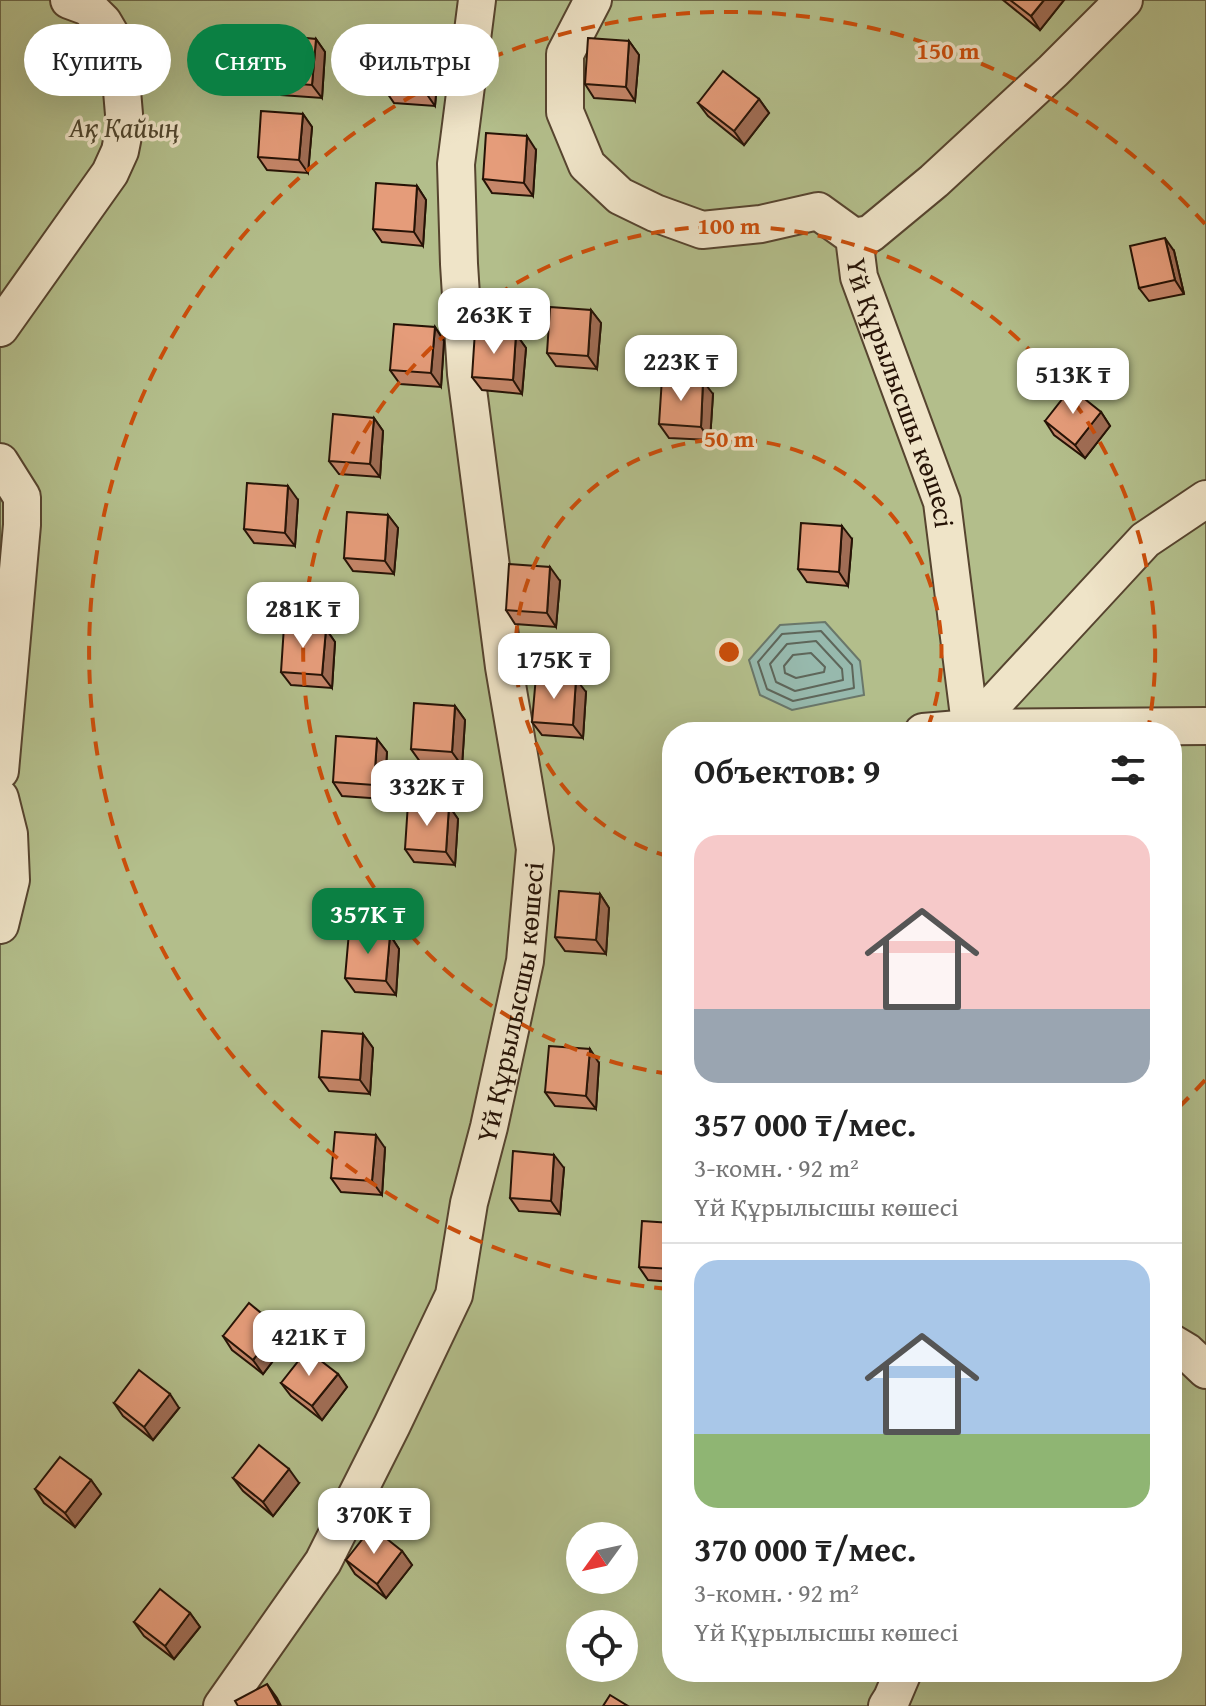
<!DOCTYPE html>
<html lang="ru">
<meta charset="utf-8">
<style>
body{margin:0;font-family:"Gentium Book Plus",serif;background:#f6f6f6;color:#222;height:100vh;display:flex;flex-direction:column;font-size:30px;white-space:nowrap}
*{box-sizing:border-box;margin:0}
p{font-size:26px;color:#767676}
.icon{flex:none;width:44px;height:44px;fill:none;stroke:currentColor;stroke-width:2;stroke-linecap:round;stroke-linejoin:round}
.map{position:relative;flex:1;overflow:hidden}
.side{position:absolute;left:662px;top:722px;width:520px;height:960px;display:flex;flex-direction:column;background:#fff;border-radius:32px;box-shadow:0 8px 32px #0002}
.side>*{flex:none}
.top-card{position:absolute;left:24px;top:24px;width:518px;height:72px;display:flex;gap:16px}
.needle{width:52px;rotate:237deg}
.fabs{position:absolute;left:566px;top:1522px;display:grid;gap:16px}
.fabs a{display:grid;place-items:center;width:72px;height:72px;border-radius:50%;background:#fff;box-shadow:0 8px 32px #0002;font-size:40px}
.price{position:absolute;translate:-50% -68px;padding:0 18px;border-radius:16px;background:#fff;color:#222;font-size:26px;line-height:52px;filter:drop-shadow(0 2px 4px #0008)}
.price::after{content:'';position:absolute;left:50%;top:48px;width:24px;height:18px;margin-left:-12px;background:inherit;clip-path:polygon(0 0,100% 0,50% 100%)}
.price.current{background:#0b8043;color:#fff}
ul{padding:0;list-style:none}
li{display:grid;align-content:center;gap:16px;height:424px;padding:0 32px}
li+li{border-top:2px solid #e0e0e0}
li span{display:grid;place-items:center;height:248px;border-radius:24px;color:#555}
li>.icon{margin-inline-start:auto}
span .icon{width:144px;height:144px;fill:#fffc;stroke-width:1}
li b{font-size:34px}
h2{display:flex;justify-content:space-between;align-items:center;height:96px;padding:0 32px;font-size:34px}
.tag{padding:0 28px;border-radius:36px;background:#fff;box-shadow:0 8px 32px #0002;font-size:28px;line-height:72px}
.tag.current{background:#0b8043;color:#fff}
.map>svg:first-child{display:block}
</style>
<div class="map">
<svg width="1206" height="1706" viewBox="0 0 1206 1706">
<rect width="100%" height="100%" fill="#e7d6ab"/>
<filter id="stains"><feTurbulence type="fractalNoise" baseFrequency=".0025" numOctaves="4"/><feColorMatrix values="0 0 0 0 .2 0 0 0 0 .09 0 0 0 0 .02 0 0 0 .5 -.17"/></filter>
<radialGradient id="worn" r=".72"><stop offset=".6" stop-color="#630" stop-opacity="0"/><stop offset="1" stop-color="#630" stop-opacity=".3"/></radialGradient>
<path fill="#b3be8b" stroke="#6c6848" stroke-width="2" fill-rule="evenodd" d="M 0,0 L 1206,0 L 1206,1706 L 0,1706 ZM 672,732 L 1172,732 L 1172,1672 L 672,1672 ZM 580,1536 L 624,1536 L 624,1580 L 580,1580 ZM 580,1624 L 624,1624 L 624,1668 L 580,1668 Z"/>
<polygon fill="#97b9ad" stroke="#6a776a" stroke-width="2" points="825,622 860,661 864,695 792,710 760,695 749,660 780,625"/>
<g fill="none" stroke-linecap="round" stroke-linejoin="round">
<g stroke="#5e665a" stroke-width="2">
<polygon points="821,631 852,665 854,688 793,701 767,689 758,662 782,634"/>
<polygon points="816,641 842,669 843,680 795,691 776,682 770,664 787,644"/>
<polygon points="811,653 825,667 824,672 796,678 785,673 784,666 793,655"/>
</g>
<defs>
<g id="minor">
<path id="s1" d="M 593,0 L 565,54 L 565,112 L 587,165 L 620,196 L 655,213 L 702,230 L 761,224 L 818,211 L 854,237 L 859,277 L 942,502 L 971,732"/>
<polyline points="854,237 870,234 934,181 1053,71 1124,0"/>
<polyline points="0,328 110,173 120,151 125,126 121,79 113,39 103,22 88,7 69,0"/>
<polyline points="0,462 22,497 22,525 0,771"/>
<polyline points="971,728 1145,540 1206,499"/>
<polyline points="923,732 971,728 1206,726"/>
<polyline points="0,798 9,834 11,880 0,925"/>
<polyline points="1172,1343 1187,1352 1206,1370"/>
<path id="s2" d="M 222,1706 L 323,1562 L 392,1425 L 454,1295 L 469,1203 L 489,1127 L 525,961 L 535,849 L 504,667 L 466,374 L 459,264 L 456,164 L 477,0"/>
<polyline points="887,1706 892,1698 903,1672"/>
</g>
</defs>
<use href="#minor" stroke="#56442f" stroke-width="40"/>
<use href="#minor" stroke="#efe4c8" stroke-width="36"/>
</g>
<g fill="#c58669" stroke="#261306" stroke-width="2">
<polygon points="1003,0 1064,0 1040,30"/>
<polygon points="316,39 325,52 322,98 281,95 271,82"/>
<polygon points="629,41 639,55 635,101 594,98 585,84"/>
<polygon points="429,47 439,60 435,106 394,103 385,90"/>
<polygon points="759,99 769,113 744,145 708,116 698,103"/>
<polygon points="303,114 312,127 308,173 267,170 258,157"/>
<polygon points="536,150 533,196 492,193 483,179"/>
<polygon points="417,186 426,200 423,246 382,242 373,229"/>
<polygon points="1174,251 1184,294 1149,301 1139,288"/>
<polygon points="591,310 601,323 597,369 556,366 547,353"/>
<polygon points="435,327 444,341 441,387 400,384 390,370"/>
<polygon points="516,334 526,348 522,394 482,390 472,377"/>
<polygon points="713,394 710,440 669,438 659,424"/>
<polygon points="1101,412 1110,426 1085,458 1054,435 1045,421"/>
<polygon points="374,418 383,431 380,477 339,474 329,461"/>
<polygon points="298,500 295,546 254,543 244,529"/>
<polygon points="388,515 398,528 394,574 353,571 344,558"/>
<polygon points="852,539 848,586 807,582 798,569"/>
<polygon points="560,581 556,627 515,624 506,610"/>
<polygon points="326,629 335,642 332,688 291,685 281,672"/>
<polygon points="586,692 583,738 542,735 532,722"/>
<polygon points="455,706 465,720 462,766 421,763 411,749"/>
<polygon points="377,739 387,752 384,799 342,796 333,782"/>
<polygon points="449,806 458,819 455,865 414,862 405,849"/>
<polygon points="600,894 609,908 606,954 565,951 555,937"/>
<polygon points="390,935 399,949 396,995 355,992 345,978"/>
<polygon points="672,938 672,994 664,984"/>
<polygon points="363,1034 373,1048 370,1094 329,1091 319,1077"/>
<polygon points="599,1063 596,1109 555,1106 545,1092"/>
<polygon points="385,1148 382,1195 341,1192 331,1178"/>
<polygon points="564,1168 560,1214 519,1211 510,1198"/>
<polygon points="672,1223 672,1282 648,1280 639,1267"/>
<polygon points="279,1328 288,1341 263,1374 232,1350 223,1336"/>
<polygon points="338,1374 347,1387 322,1420 291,1396 281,1383"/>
<polygon points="114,1403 179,1408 153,1440 123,1416"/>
<polygon points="233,1478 299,1483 273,1516 243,1491"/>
<polygon points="91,1480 101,1494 75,1527 44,1503 35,1489"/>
<polygon points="402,1551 412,1565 386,1598 355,1574 346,1560"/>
<polygon points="190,1613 200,1627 174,1659 144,1636 134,1622"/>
</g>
<g fill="#a06d55" stroke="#261306" stroke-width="2">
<polygon points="1044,0 1064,0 1040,30 1031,16"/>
<polygon points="316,39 325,52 322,98 312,85"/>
<polygon points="629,41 639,55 635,101 626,87"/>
<polygon points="429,47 439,60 435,106 426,93"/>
<polygon points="759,99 769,113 744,145 734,131"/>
<polygon points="303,114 312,127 308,173 299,160"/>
<polygon points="527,136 536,150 533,196 524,183"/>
<polygon points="417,186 426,200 423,246 414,232"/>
<polygon points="1165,238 1174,251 1184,294 1175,280"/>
<polygon points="591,310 601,323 597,369 588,356"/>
<polygon points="435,327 444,341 441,387 431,373"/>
<polygon points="516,334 526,348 522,394 513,380"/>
<polygon points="703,381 713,394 710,440 701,427"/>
<polygon points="1101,412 1110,426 1085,458 1075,445"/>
<polygon points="374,418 383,431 380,477 370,464"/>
<polygon points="288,486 298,500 295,546 285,533"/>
<polygon points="388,515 398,528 394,574 385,561"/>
<polygon points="842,526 852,539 848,586 839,572"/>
<polygon points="550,567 560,581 556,627 547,613"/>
<polygon points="326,629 335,642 332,688 322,675"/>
<polygon points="576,679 586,692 583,738 573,725"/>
<polygon points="455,706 465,720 462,766 452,752"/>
<polygon points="377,739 387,752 384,799 374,785"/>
<polygon points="449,806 458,819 455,865 446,852"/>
<polygon points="600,894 609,908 606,954 596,940"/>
<polygon points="390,935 399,949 396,995 386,981"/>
<polygon points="363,1034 373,1048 370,1094 360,1080"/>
<polygon points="590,1049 599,1063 596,1109 586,1096"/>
<polygon points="376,1135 385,1148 382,1195 372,1181"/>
<polygon points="554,1155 564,1168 560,1214 551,1201"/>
<polygon points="279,1328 288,1341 263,1374 253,1360"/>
<polygon points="338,1374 347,1387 322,1420 312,1406"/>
<polygon points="170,1394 179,1408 153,1440 144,1427"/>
<polygon points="289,1469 299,1483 273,1516 263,1502"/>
<polygon points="91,1480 101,1494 75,1527 65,1513"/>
<polygon points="402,1551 412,1565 386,1598 377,1584"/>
<polygon points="190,1613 200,1627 174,1659 165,1646"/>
<polygon points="267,1684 277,1698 281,1706 279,1706"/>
</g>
<g fill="#e59c7a" stroke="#261306" stroke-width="2">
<polygon points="1010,0 1044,0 1031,16"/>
<polygon points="275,35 316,39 312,85 271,82"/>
<polygon points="588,38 629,41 626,87 585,84"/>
<polygon points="388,44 429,47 426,93 385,90"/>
<polygon points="723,71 759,99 734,131 698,103"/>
<polygon points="261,111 303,114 299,160 258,157"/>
<polygon points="486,133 527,136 524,183 483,179"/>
<polygon points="376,183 417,186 414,232 373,229"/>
<polygon points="1165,238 1175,280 1139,288 1130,246"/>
<polygon points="550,307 591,310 588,356 547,353"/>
<polygon points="394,324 435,327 431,373 390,370"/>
<polygon points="475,331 516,334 513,380 472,377"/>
<polygon points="662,378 703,381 701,427 659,424"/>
<polygon points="1071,388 1101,412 1075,445 1045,421"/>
<polygon points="333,414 374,418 370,464 329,461"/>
<polygon points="247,483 288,486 285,533 244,529"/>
<polygon points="347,512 388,515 385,561 344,558"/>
<polygon points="801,523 842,526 839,572 798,569"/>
<polygon points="509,564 550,567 547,613 506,610"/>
<polygon points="284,626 326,629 322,675 281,672"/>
<polygon points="536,676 576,679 573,725 532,722"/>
<polygon points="414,703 455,706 452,752 411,749"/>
<polygon points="336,736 377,739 374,785 333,782"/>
<polygon points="408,803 449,806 446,852 405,849"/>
<polygon points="559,891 600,894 596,940 555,937"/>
<polygon points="349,932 390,935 386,981 345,978"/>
<polygon points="668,937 672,938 672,984 664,984"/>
<polygon points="322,1031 363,1034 360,1080 319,1077"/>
<polygon points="549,1046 590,1049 586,1096 545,1092"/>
<polygon points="335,1132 376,1135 372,1181 331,1178"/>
<polygon points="513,1151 554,1155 551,1201 510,1198"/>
<polygon points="642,1221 672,1223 672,1269 639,1267"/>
<polygon points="249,1303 279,1328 253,1360 223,1336"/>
<polygon points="307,1350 338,1374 312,1406 281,1383"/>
<polygon points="139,1370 170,1394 144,1427 114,1403"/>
<polygon points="259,1445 289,1469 263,1502 233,1478"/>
<polygon points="60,1457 91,1480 65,1513 35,1489"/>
<polygon points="372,1527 402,1551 377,1584 346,1560"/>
<polygon points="160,1589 190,1613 165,1646 134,1622"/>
<polygon points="267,1684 279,1706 238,1706 235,1701"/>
<polygon points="610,1695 628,1706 603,1706"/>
</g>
<g fill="none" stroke="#cb4e0b" stroke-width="4" stroke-dasharray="14 10">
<path d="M670 857A213 213 0 1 1 926 732"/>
<path d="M670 1074A426 426 0 1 1 1148 730"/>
<path d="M1205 1080A640 640 0 0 1 1174 1112M668 1289A640 640 0 1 1 1205 224"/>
</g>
<g text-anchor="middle" stroke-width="7" stroke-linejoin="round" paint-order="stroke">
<g font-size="28" font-style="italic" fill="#50462e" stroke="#efe4c8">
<text x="124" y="137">Ақ Қайың</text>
</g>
<g font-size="28" fill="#261306" stroke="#efe4c8">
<text dy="10" stroke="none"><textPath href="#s1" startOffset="636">Үй Құрылысшы көшесі</textPath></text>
<text dy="10" stroke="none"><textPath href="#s2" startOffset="772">Үй Құрылысшы көшесі</textPath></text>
</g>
</g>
<circle cx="729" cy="652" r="12" fill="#cb4e0b" stroke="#efe4c8" stroke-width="4"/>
<g font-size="24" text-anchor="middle" font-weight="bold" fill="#cb4e0b" stroke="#efe4c8" stroke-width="7" stroke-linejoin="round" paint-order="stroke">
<text x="948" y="59">150 m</text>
<text x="729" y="234">100 m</text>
<text x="729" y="447">50 m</text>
</g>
<rect width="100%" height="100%" filter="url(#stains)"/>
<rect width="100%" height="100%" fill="url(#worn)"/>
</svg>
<div class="fabs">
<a><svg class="needle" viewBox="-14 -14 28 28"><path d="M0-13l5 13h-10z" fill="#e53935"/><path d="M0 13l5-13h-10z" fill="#767676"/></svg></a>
<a><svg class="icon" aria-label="locate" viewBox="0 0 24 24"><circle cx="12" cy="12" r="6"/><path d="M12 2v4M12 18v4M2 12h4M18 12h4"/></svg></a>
</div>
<b class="price" style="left:494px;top:356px">263K ₸</b>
<b class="price" style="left:681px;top:403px">223K ₸</b>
<b class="price" style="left:1073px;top:416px">513K ₸</b>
<b class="price" style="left:303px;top:650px">281K ₸</b>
<b class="price" style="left:554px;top:701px">175K ₸</b>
<b class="price" style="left:427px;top:828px">332K ₸</b>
<b class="price current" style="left:368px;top:956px">357K ₸</b>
<b class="price" style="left:309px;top:1378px">421K ₸</b>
<b class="price" style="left:374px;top:1556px">370K ₸</b>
<div class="top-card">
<a class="tag">Купить</a>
<a class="tag current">Снять</a>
<a class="tag">Фильтры</a>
</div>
<section class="side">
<h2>Объектов: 9<svg class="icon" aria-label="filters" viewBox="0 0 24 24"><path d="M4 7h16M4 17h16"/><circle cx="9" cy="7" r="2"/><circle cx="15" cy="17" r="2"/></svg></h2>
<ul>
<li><span style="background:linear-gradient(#f6c9c9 70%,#9aa5b1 0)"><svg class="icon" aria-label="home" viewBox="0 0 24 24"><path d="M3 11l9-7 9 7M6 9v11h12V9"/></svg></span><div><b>357 000 ₸/мес.</b><p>3-комн. · 92 m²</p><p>Үй Құрылысшы көшесі</p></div></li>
<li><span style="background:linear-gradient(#a9c7e8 70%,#8fb573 0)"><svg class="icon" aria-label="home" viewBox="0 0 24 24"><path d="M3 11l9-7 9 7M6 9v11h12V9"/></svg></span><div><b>370 000 ₸/мес.</b><p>3-комн. · 92 m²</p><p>Үй Құрылысшы көшесі</p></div></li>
</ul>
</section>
</div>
